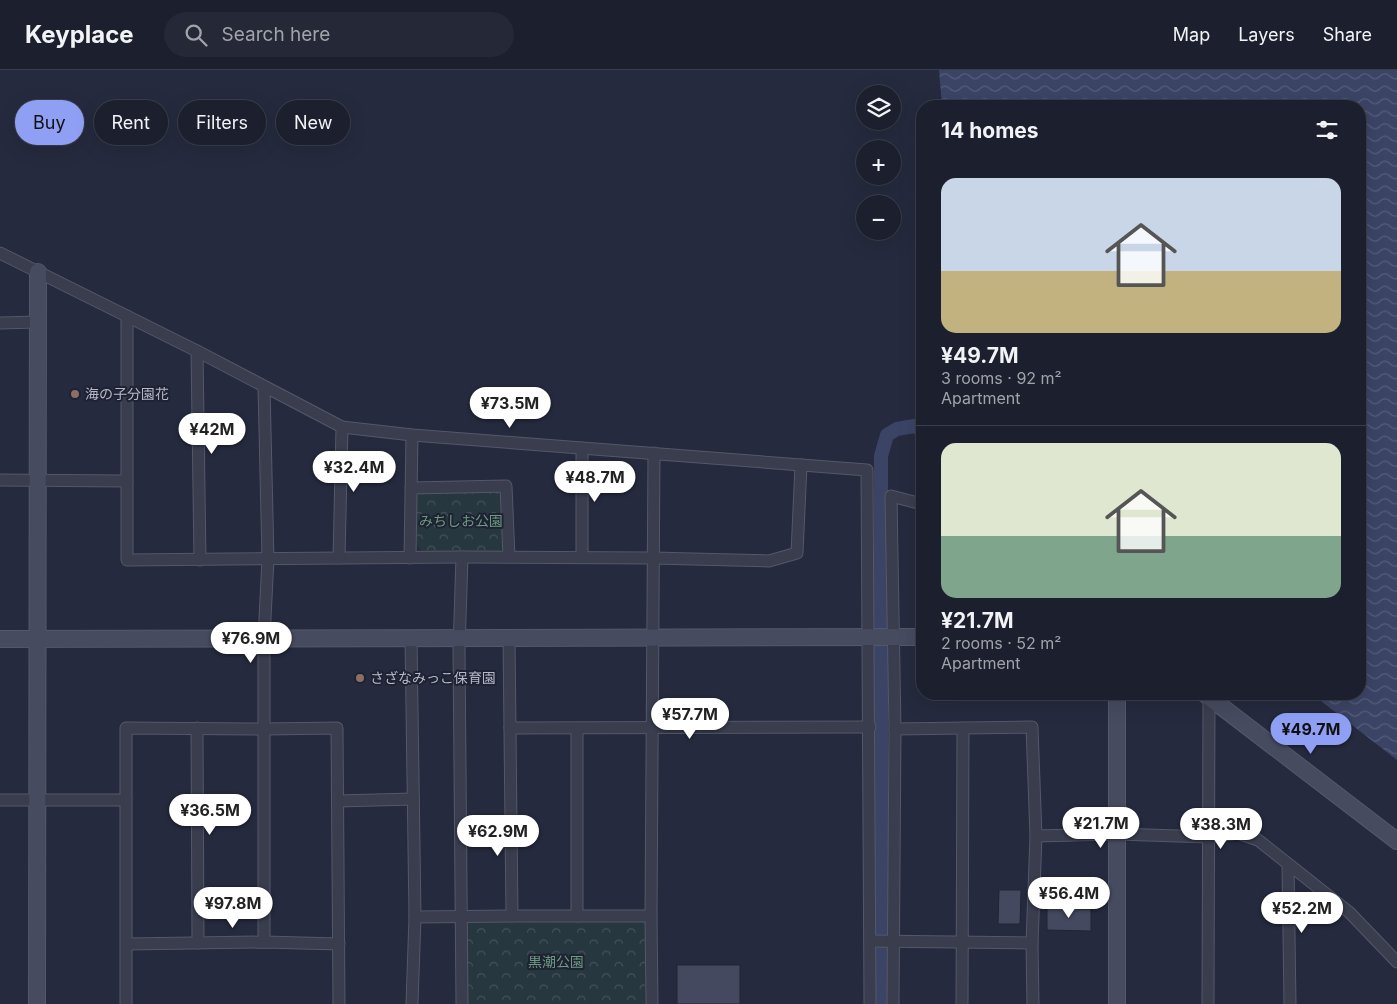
<!DOCTYPE html>
<meta charset="utf-8">
<style>
body{margin:0;font-family:Inter,"Noto Sans JP",sans-serif;background:#252836;color:#f1f3f6;height:100vh;display:flex;flex-direction:column;font-size:19px;white-space:nowrap}
*{box-sizing:border-box;margin:0}
p{font-size:16px;color:#a0a3aa}
.icon{flex:none;width:28px;height:28px;fill:none;stroke:currentColor;stroke-width:2;stroke-linecap:round;stroke-linejoin:round}
.map{position:relative;flex:1;overflow:hidden}
.sheet{position:absolute;left:916px;top:30px;width:450px;height:600px;display:flex;flex-direction:column;background:#1c202e;border-radius:20px;box-shadow:0 5px 20px #0002,0 0 0 1px #3a3e4a}
.sheet>*{flex:none}
.top-card{position:absolute;left:15px;top:30px;width:475px;height:45px;display:flex;gap:10px}
.controls{position:absolute;left:856px;top:15px;display:grid;gap:10px}
.controls a{display:grid;place-items:center;width:45px;height:45px;border-radius:50%;background:#1c202e;box-shadow:0 5px 20px #0002,0 0 0 1px #3a3e4a;font-size:25px}
.price{position:absolute;translate:-50% -42px;padding:0 11px;border-radius:18px;background:#fff;color:#222;font-size:16px;line-height:32px;filter:drop-shadow(0 1px 2px #0008)}
.price::after{content:'';position:absolute;left:50%;top:30px;width:15px;height:11px;margin-left:-8px;background:inherit;clip-path:polygon(0 0,100% 0,50% 100%)}
.price.active{background:#8f9ff4;color:#111}
ul{padding:0;list-style:none}
li{display:grid;align-content:center;gap:10px;height:265px;padding:0 25px}
li+li{border-top:1px solid #3a3e4a}
li span{display:grid;place-items:center;height:155px;border-radius:15px;color:#555}
li>.icon{margin-inline-start:auto}
span .icon{width:90px;height:90px;fill:#fffc;stroke-width:1}
li b{font-size:21px}
h2{display:flex;justify-content:space-between;align-items:center;height:60px;padding:0 25px;font-size:21px}
.tag{padding:0 18px;border-radius:22px;background:#1c202e;box-shadow:0 5px 20px #0002,0 0 0 1px #3a3e4a;font-size:18px;line-height:45px}
.tag.active{background:#8f9ff4;color:#111}
header{display:flex;align-items:center;gap:30px;box-sizing:border-box;height:70px;padding:0 25px;background:#1c202e;border-bottom:1px solid #3a3e4a}
header strong{font-size:24px}
nav{display:flex;gap:28px;margin-inline-start:auto;font-size:18px}
.search{width:350px;height:45px;background:#252836;display:flex;align-items:center;gap:12px;box-sizing:border-box;padding:0 18px;border-radius:28px;color:#a0a3aa;font-size:19px}
.map>svg:first-child{display:block}
</style>
<header>
<strong>Keyplace</strong>
<div class="search"><svg class="icon" aria-label="search" viewBox="0 0 24 24"><circle cx="10" cy="10" r="6"/><path d="M15 15l6 6"/></svg>Search here</div>
<nav><a>Map</a><a>Layers</a><a>Share</a></nav>
</header>
<div class="map">
<svg width="1397" height="934" viewBox="0 0 1397 934">
<defs>
<pattern id="park-crowns" width="20" height="18" patternUnits="userSpaceOnUse" patternTransform="scale(1.25)"><rect width="20" height="18" fill="#27373f"/><path d="M2 6a3 3 0 1 1 6 0M12 15a3 3 0 1 1 6 0" fill="none" stroke="#445259"/></pattern>
<pattern id="water-waves" width="16" height="10" patternUnits="userSpaceOnUse" patternTransform="scale(1.25)"><rect width="16" height="10" fill="#3c4466"/><path d="M0 5q4-4 8 0t8 0" fill="none" stroke="#565d7b"/></pattern>
</defs>
<rect width="100%" height="100%" fill="#252a3e"/>
<g fill="url(#park-crowns)">
<polygon points="499,418 504,425 505,476 497,484 423,483 417,475 416,427 421,421"/>
<rect x="466" y="850" width="179" height="84"/>
</g>
<polygon fill="url(#water-waves)" points="939,0 1397,0 1397,690 1312,624 1360,624 1360,36 942,36"/>
<g fill="none" stroke-linecap="round" stroke-linejoin="round">
<polyline stroke="#3c4466" stroke-width="14" points="881,934 881,386 887,365 897,359 914,356 922,360"/>
</g>
<g fill="#44495f" stroke="#202435">
<polygon points="999,820 1021,820 1020,854 998,854"/>
<polygon points="1047,838 1091,839 1091,861 1047,860"/>
<rect x="677" y="895" width="63" height="39"/>
</g>
<g fill="none" stroke-linecap="round" stroke-linejoin="round">
<defs>
<g id="street">
<polyline points="0,183 197,281 342,357 412,365 867,400 870,934"/>
<polyline points="127,246 127,490 462,487 653,488 769,491 797,483 801,395"/>
<polyline points="0,253 37,252"/>
<polyline points="197,281 200,490"/>
<polyline points="264,317 268,489 264,568 264,872"/>
<polyline points="582,378 582,487"/>
<polyline points="0,410 127,411"/>
<polyline points="411,418 506,416 509,487"/>
<polyline points="462,487 459,579 462,934"/>
<polyline points="339,488 342,357"/>
<polyline points="410,488 412,365"/>
<polyline points="411,568 415,847 412,934"/>
<polyline points="509,568 512,846 651,846"/>
<polyline points="197,658 198,873"/>
<polyline points="510,658 870,657"/>
<polyline points="577,658 577,846"/>
<polyline points="895,659 1032,657 1036,766 1032,873 1033,934"/>
<polyline points="0,730 126,730"/>
<polyline points="338,731 413,729"/>
<polyline points="1036,766 1117,764 1208,767 1238,763 1258,770 1349,842 1397,892"/>
<polyline points="1288,794 1290,934"/>
<polyline points="415,847 512,846"/>
<polyline points="870,871 1032,873"/>
<polyline points="127,874 264,872 339,874"/>
<polyline points="126,934 126,658 264,659 337,658 339,934"/>
<polyline points="652,934 651,846 654,383"/>
<polyline points="893,934 895,659 891,426 922,434"/>
<polyline points="962,934 963,658"/>
<polyline points="1208,934 1209,627"/>
</g>
<g id="secondary">
<polyline points="0,569 922,567"/>
<polyline points="1205,624 1397,771"/>
<polyline points="37,934 38,202"/>
<polyline points="1117,934 1117,624"/>
</g>
</defs>
<use href="#street" stroke="#545869" stroke-width="13"/>
<use href="#secondary" stroke="#545869" stroke-width="18"/>
<use href="#street" stroke="#393d4e" stroke-width="11"/>
<use href="#secondary" stroke="#474b60" stroke-width="16"/>
</g>
<g fill="#8d6e63" stroke="#1e2233" stroke-width="2">
<circle cx="75" cy="324" r="5"/>
<circle cx="360" cy="608" r="5"/>
</g>
<g text-anchor="middle" stroke-width="4" stroke-linejoin="round" paint-order="stroke">
<g font-size="14" fill="#b5b8c9" stroke="#1e2233" text-anchor="start">
<text x="85" y="329">海の子分園花</text>
<text x="370" y="613">さざなみっこ保育園</text>
</g>
<g font-size="14" fill="#6d9981" stroke="#1e2233">
<text x="461" y="456">みちしお公園</text>
<text x="556" y="897">黒潮公園</text>
</g>
</g>
</svg>
<div class="controls">
<a><svg class="icon" aria-label="layers" viewBox="0 0 24 24"><path d="M12 4l9 5-9 5-9-5zM3 14l9 5 9-5"/></svg></a>
<a>+</a>
<a>−</a>
</div>
<b class="price" style="left:510px;top:359px">¥73.5M</b>
<b class="price" style="left:212px;top:385px">¥42M</b>
<b class="price" style="left:354px;top:423px">¥32.4M</b>
<b class="price" style="left:595px;top:433px">¥48.7M</b>
<b class="price" style="left:251px;top:594px">¥76.9M</b>
<b class="price" style="left:690px;top:670px">¥57.7M</b>
<b class="price active" style="left:1311px;top:685px">¥49.7M</b>
<b class="price" style="left:210px;top:766px">¥36.5M</b>
<b class="price" style="left:1101px;top:779px">¥21.7M</b>
<b class="price" style="left:1221px;top:780px">¥38.3M</b>
<b class="price" style="left:498px;top:787px">¥62.9M</b>
<b class="price" style="left:1069px;top:849px">¥56.4M</b>
<b class="price" style="left:233px;top:859px">¥97.8M</b>
<b class="price" style="left:1302px;top:864px">¥52.2M</b>
<div class="top-card">
<a class="tag active">Buy</a>
<a class="tag">Rent</a>
<a class="tag">Filters</a>
<a class="tag">New</a>
</div>
<section class="sheet">
<h2>14 homes<svg class="icon" aria-label="filters" viewBox="0 0 24 24"><path d="M4 7h16M4 17h16"/><circle cx="9" cy="7" r="2"/><circle cx="15" cy="17" r="2"/></svg></h2>
<ul>
<li><span style="background:linear-gradient(#c9d6e8 60%,#c2b280 0)"><svg class="icon" aria-label="home" viewBox="0 0 24 24"><path d="M3 11l9-7 9 7M6 9v11h12V9"/></svg></span><div><b>¥49.7M</b><p>3 rooms · 92 m²</p><p>Apartment</p></div></li>
<li><span style="background:linear-gradient(#dfe7d0 60%,#7fa58c 0)"><svg class="icon" aria-label="home" viewBox="0 0 24 24"><path d="M3 11l9-7 9 7M6 9v11h12V9"/></svg></span><div><b>¥21.7M</b><p>2 rooms · 52 m²</p><p>Apartment</p></div></li>
</ul>
</section>
</div>
